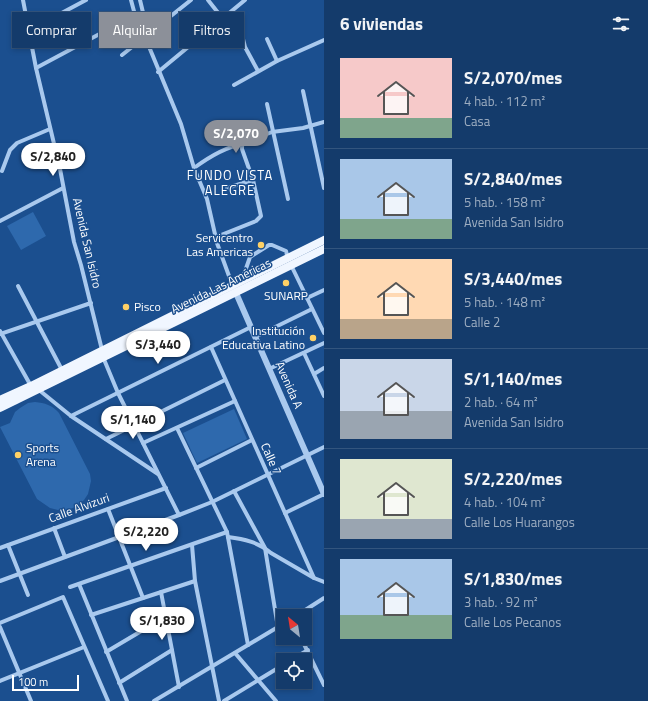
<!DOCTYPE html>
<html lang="es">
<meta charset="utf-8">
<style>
body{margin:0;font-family:"Titillium Web",sans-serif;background:#1d4271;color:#f1f3f6;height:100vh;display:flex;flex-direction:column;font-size:15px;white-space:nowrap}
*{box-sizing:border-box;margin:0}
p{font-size:13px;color:#9dadc1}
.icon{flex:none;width:22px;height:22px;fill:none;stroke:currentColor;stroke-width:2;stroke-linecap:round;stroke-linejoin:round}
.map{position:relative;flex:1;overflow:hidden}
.panel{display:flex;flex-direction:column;background:#143b6b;width:324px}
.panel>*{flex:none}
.top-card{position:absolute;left:12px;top:12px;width:252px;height:36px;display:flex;gap:8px}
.needle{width:26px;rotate:330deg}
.controls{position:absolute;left:276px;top:609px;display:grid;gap:8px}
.controls a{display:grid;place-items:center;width:36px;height:36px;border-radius:0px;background:#143b6b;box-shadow:0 2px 6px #0003,0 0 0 1px #33557e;font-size:20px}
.scale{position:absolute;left:12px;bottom:10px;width:67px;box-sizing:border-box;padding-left:4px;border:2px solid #fff;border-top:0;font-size:11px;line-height:14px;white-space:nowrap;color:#fff;-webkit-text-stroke:3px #1b4f8f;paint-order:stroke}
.price{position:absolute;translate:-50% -34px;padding:0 9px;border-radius:14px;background:#fff;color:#222;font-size:13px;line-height:26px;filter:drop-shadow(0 1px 2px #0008)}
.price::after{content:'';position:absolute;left:50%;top:24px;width:12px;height:9px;margin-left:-6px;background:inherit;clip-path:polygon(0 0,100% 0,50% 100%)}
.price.selected{background:#8c9099;color:#fff}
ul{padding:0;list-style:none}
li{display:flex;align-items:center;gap:12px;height:100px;padding:0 16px}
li+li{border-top:1px solid #33557e}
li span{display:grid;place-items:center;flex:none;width:112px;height:80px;border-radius:0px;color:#555}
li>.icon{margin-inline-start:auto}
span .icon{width:48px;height:48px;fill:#fffc;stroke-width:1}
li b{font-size:17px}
h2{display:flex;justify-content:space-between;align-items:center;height:48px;padding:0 16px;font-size:17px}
.tag{padding:0 14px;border-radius:0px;background:#143b6b;box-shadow:0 2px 6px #0003,0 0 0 1px #33557e;font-size:14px;line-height:36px}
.tag.selected{background:#8c9099;color:#fff}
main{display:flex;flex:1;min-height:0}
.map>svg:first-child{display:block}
</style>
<main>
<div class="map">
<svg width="324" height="701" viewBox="0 0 324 701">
<rect width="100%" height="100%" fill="#1b4f8f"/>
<g fill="#2e69ad">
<polygon points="33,212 46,236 21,250 7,226"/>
<path d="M 35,402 C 45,403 52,405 59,413 L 90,474 L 91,481 L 88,494 L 84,500 L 77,506 L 68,510 L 58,510 L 50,508 L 37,499 L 0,427 L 10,423 L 15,412 L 20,408 L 28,403 Z"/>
<polygon points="234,409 247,439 197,463 183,433"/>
</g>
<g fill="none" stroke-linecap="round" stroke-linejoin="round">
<g stroke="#a9c9ee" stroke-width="4">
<polyline points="23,0 36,68 60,169 74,242 81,265 102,350"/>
<polyline points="131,0 135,15 145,37 181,124 194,168 207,199 217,243 233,287"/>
<polyline points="140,0 147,29 145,37"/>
<polyline points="208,0 223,19"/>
<polyline points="28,31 86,0"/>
<polyline points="243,39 245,47 258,71"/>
<polyline points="267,39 277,61"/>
<polyline points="122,55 191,0"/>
<polyline points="36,68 135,15"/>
<polyline points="158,72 245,0"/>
<polyline points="234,85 277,61 324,40"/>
<polyline points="303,91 324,188"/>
<polyline points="267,104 288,199"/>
<path d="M 194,168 C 209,157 225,147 243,144"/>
<polyline points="2,171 10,150 17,143 50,129"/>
<polyline points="227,188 253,180"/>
<polyline points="0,221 63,188"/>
<polyline points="216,237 256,221 261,216 253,180 242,149 242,146 244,143 272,132 303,128 324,122"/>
<polyline points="291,265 324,333"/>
<polyline points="242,280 250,257 269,245 272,245 286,251 288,259"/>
<polyline points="18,286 62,370"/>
<polyline points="307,298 324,290"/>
<polyline points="0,331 31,386"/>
<polyline points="0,334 91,303"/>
<polyline points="255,337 312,309"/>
<polyline points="211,347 314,578"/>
<polyline points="304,353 324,396"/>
<polyline points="103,357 118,393 179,515"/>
<polyline points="269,369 324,343"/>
<polyline points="314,374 324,368"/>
<polyline points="39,390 71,416 158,474"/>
<polyline points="71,416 251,327"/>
<polyline points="177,428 227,532 248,645"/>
<polyline points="106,439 225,380"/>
<polyline points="143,443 235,401"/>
<polyline points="196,468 252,440"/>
<polyline points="234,491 265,548 278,628"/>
<polyline points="108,509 143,598"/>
<polyline points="285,513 324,494"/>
<polyline points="54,528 65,557"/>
<path d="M 228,537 C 244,539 258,542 271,553 L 314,578 L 324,582"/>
<polyline points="8,545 28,595"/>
<polyline points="192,545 195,581 219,701"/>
<polyline points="0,548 166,488"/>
<polyline points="0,581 179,515 212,502 324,447"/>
<polyline points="79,584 127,701"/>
<polyline points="70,587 227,532"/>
<polyline points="161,592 179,687"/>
<polyline points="91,615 195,581"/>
<polyline points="296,616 324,598"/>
<polyline points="0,623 63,597 108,701"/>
<polyline points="0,627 31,701"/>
<polyline points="301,638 324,685"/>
<polyline points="106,652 165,617"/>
<polyline points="235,653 276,701"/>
<polyline points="291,660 308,650"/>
<polyline points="0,681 84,647"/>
<polyline points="119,683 172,650"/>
<polyline points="154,701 283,624"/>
<polyline points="224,701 283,665"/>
</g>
<polyline stroke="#a9c9ee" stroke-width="6" points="236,293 324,494"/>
<g stroke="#f0f6ff" stroke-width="8">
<polyline points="0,400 31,386 324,240"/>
<polyline points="0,408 324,249"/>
</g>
</g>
<g fill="#ffd166" stroke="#1b4f8f" stroke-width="1.5">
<circle cx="261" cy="245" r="4"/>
<circle cx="286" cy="283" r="4"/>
<circle cx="126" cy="307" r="4"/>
<circle cx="313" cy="338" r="4"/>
<circle cx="18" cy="455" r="4"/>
</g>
<g text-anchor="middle" stroke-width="3" stroke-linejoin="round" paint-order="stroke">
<g font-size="12" fill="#fff" stroke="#1b4f8f" text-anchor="end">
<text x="253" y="242">Servicentro<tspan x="253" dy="14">Las Americas</tspan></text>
<text x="286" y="300" text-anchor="middle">SUNARP</text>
<text x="134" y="311" text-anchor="start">Pisco</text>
<text x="305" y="335">Institución<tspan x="305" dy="14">Educativa Latino</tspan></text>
<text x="26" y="452" text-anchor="start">Sports<tspan x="26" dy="14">Arena</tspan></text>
</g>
<g font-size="12" fill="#fff" stroke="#1b4f8f">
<text transform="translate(87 243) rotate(77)" y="4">Avenida San Isidro</text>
<text transform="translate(221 286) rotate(-26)" y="4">Avenida Las Américas</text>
<text transform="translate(289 385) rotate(66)" y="4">Avenida A</text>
<text transform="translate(271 459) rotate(66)" y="4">Calle 7</text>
<text transform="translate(79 508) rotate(-20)" y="4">Calle Alvizuri</text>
</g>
<g font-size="13" letter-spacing="1" fill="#fff" stroke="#1b4f8f">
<text x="230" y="180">FUNDO VISTA<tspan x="230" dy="15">ALEGRE</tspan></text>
</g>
</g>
</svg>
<div class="controls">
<a><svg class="needle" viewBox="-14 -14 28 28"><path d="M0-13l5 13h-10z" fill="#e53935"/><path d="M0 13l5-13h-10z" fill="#9dadc1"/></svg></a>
<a><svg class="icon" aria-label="locate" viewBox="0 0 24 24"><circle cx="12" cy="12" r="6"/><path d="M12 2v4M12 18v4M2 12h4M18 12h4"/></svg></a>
</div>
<div class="scale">100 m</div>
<b class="price selected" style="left:236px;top:154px">S/2,070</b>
<b class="price" style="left:53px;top:177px">S/2,840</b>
<b class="price" style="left:158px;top:365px">S/3,440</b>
<b class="price" style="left:133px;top:440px">S/1,140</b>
<b class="price" style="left:146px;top:552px">S/2,220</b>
<b class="price" style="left:162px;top:641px">S/1,830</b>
<div class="top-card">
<a class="tag">Comprar</a>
<a class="tag selected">Alquilar</a>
<a class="tag">Filtros</a>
</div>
</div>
<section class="panel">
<h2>6 viviendas<svg class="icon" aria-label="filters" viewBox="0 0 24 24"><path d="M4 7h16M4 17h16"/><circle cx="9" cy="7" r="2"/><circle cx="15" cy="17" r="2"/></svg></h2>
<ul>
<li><span style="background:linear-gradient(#f6c9c9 75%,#7fa58c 0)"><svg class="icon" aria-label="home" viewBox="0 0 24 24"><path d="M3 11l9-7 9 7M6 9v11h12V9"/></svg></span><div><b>S/2,070/mes</b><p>4 hab. · 112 m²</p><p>Casa</p></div></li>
<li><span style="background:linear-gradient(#a9c7e8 75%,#7fa58c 0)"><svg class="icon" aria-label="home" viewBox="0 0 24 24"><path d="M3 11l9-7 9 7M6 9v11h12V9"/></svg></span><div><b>S/2,840/mes</b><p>5 hab. · 158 m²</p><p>Avenida San Isidro</p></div></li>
<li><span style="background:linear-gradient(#ffd9b3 75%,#b9a48a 0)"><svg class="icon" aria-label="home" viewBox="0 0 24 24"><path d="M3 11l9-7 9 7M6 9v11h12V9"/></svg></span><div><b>S/3,440/mes</b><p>5 hab. · 148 m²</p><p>Calle 2</p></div></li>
<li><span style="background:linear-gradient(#c9d6e8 65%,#9aa5b1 0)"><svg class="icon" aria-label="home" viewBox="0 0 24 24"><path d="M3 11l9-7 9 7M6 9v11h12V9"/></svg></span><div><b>S/1,140/mes</b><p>2 hab. · 64 m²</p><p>Avenida San Isidro</p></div></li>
<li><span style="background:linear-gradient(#dfe7d0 75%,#9aa5b1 0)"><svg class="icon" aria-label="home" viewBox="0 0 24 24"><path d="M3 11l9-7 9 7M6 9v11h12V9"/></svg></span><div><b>S/2,220/mes</b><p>4 hab. · 104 m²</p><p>Calle Los Huarangos</p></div></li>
<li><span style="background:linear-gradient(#a9c7e8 70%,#7fa58c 0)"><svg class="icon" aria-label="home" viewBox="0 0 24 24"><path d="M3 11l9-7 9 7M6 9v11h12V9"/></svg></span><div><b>S/1,830/mes</b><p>3 hab. · 92 m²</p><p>Calle Los Pecanos</p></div></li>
</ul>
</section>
</main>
